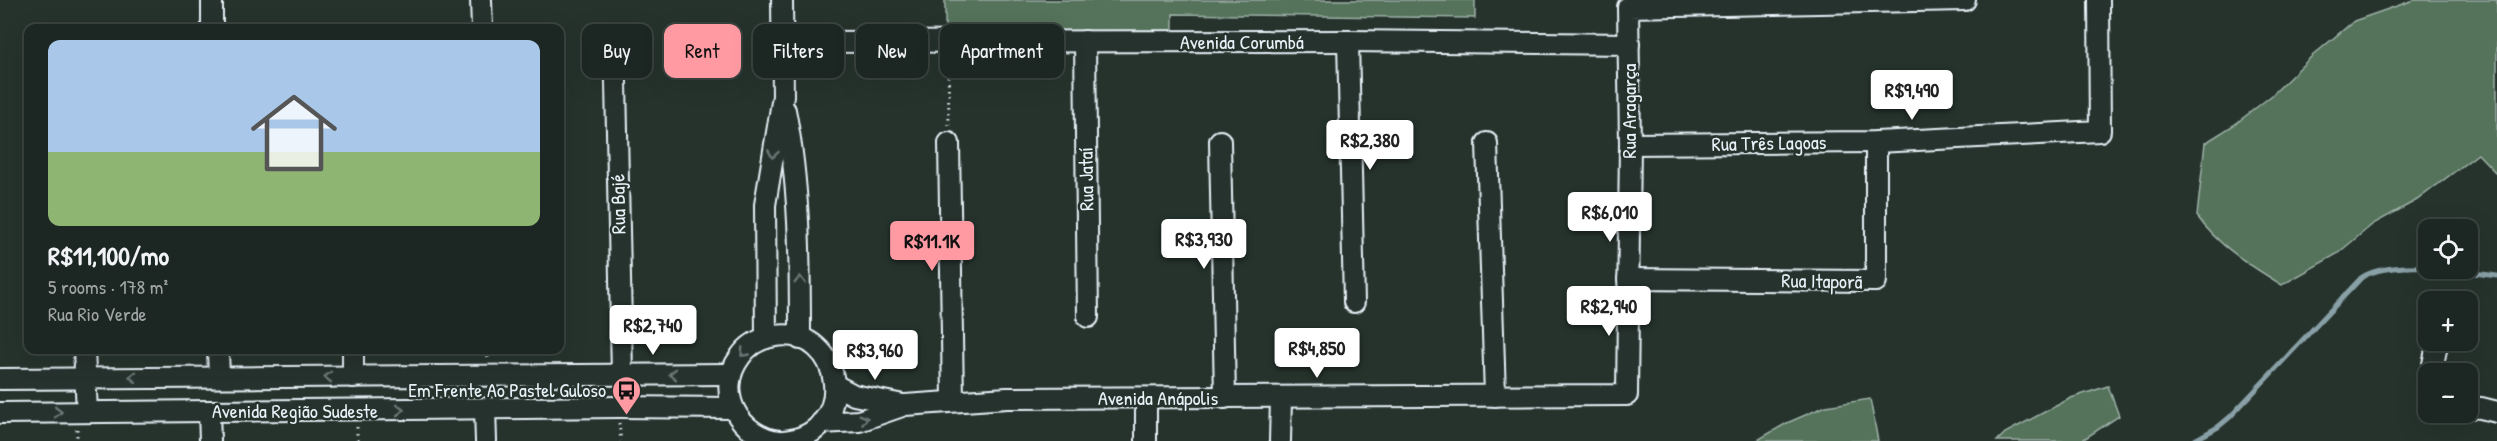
<!DOCTYPE html>
<meta charset="utf-8">
<style>
body{margin:0;font-family:"Patrick Hand",sans-serif;background:#252e2a;color:#f1f3f6;height:100vh;display:flex;flex-direction:column;font-size:22px;white-space:nowrap}
*{box-sizing:border-box;margin:0}
p{font-size:20px;color:#a0a5a5}
.icon{flex:none;width:33px;height:33px;fill:none;stroke:currentColor;stroke-width:2;stroke-linecap:round;stroke-linejoin:round}
.map{position:relative;flex:1;overflow:hidden}
.side{position:absolute;left:24px;top:24px;width:540px;height:330px;display:flex;flex-direction:column;background:#1c2622;border-radius:12px;box-shadow:0 6px 24px #0002,0 0 0 2px #3a4340}
.side>*{flex:none}
.banner{position:absolute;left:582px;top:24px;width:570px;height:54px;display:flex;gap:12px}
.tools{position:absolute;left:2418px;top:219px;display:grid;gap:12px}
.tools a{display:grid;place-items:center;width:60px;height:60px;border-radius:12px;background:#1c2622;box-shadow:0 6px 24px #0002,0 0 0 2px #3a4340;font-size:30px}
.price{position:absolute;translate:-50% -51px;padding:0 14px;border-radius:6px;background:#fff;color:#222;font-size:20px;line-height:39px;filter:drop-shadow(0 2px 3px #0008)}
.price::after{content:'';position:absolute;left:50%;top:36px;width:18px;height:14px;margin-left:-9px;background:inherit;clip-path:polygon(0 0,100% 0,50% 100%)}
.price.active{background:#ff9aa2;color:#111}
ul{padding:0;list-style:none}
li{display:grid;align-content:center;gap:12px;height:318px;padding:0 24px}
li span{display:grid;place-items:center;height:186px;border-radius:12px;color:#555}
li>.icon{margin-inline-start:auto}
span .icon{width:108px;height:108px;fill:#fffc;stroke-width:1}
li b{font-size:26px}
.chip{padding:0 21px;border-radius:12px;background:#1c2622;box-shadow:0 6px 24px #0002,0 0 0 2px #3a4340;font-size:21px;line-height:54px}
.chip.active{background:#ff9aa2;color:#111}
.map>svg:first-child{display:block}
</style>
<div class="map">
<svg width="2497" height="441" viewBox="0 0 2497 441">
<rect width="100%" height="100%" fill="#26332d"/>
<filter id="ink" filterUnits="userSpaceOnUse"><feTurbulence type="fractalNoise" baseFrequency=".0167" numOctaves="2"/><feDisplacementMap in="SourceGraphic" scale="12" xChannelSelector="R" yChannelSelector="G"/><feConvolveMatrix kernelMatrix="1 2 1 2 8 2 1 2 1" color-interpolation-filters="sRGB"/></filter>
<g filter="url(#ink)">
<g fill="#54725a" stroke="#9eb2a9" stroke-width="1.5">
<polygon points="945,0 1475,0 1475,18 1173,14 1173,33 945,28"/>
<path d="M 2414,0 L 2497,0 L 2497,174 L 2478,154 L 2417,200 L 2373,224 L 2337,254 L 2282,285 C 2251,266 2218,246 2197,216 L 2205,143 L 2234,125 L 2271,96 L 2311,57 L 2354,21 Z"/>
<polygon points="2108,386 2119,416 2081,441 1997,441 2005,433 2071,398"/>
<polygon points="1870,399 1878,441 1756,441 1787,423 1826,406"/>
</g>
<g fill="none" stroke-linecap="round" stroke-linejoin="round">
<g stroke="#89a0a7" stroke-width="5">
<polyline points="2437,268 2497,276"/>
<path d="M 2193,441 L 2218,427 L 2230,417 L 2361,278 C 2375,267 2411,266 2428,267"/>
</g>
<defs>
<g id="minor">
<polyline points="212,0 212,28"/>
<polyline points="481,0 482,28"/>
<polyline points="615,34 622,375"/>
<polyline points="1085,41 1088,317"/>
<polyline points="1348,41 1354,302"/>
<polyline points="782,42 1348,41 1629,44"/>
<path d="M 785,110 C 800,186 800,262 800,339"/>
<polyline points="1220,141 1225,398"/>
<polyline points="949,143 953,400"/>
<polyline points="1487,143 1495,396"/>
<polyline points="1630,144 1876,142 2100,131 2099,0"/>
<polyline points="1628,279 1876,281 1876,142"/>
<polyline points="766,338 765,205 783,96 782,0"/>
<polyline points="84,350 87,412"/>
<polyline points="218,350 219,377"/>
<polyline points="353,350 353,377"/>
<polyline points="2431,374 2438,340"/>
<polyline points="0,379 731,374"/>
<polyline points="835,385 854,395 903,405"/>
<polyline points="1146,399 1146,441"/>
<polyline points="2468,407 2481,408 2497,412"/>
<polyline points="485,409 486,441"/>
<polyline points="209,411 210,441"/>
<polyline points="0,413 618,407 733,408"/>
<polyline points="821,423 859,421 905,405 1007,398 1627,395 1630,144 1628,7 1965,0"/>
<path d="M 780,441 C 739,437 714,392 740,357 C 748,345 761,338 775,336 C 845,326 859,434 784,441"/>
<polyline points="1280,441 1281,398"/>
</g>
</defs>
<use href="#minor" stroke="#e8f1f8" stroke-width="24"/>
<g stroke="#e8f1f8" stroke-width="3" stroke-dasharray="1.5 4.5" stroke-linecap="butt">
<polyline points="948,58 949,127"/>
<polyline points="488,350 488,359"/>
<polyline points="619,423 621,441"/>
<polyline points="357,427 357,441"/>
<polyline points="77,429 77,441"/>
</g>
<use href="#minor" stroke="#26332d" stroke-width="20"/>
</g>
<defs><path id="oneway-chevron" d="M-2-3.5L2.5 0L-2 3.5" fill="none" stroke-width="1.6" stroke-linecap="round" stroke-linejoin="round" transform="scale(1.5)"/></defs>
<g stroke="#6a7674">
<use href="#oneway-chevron" transform="translate(773 154) rotate(99)"/>
<use href="#oneway-chevron" transform="translate(800 280) rotate(-90)"/>
<use href="#oneway-chevron" transform="translate(744 353) rotate(134)"/>
<use href="#oneway-chevron" transform="translate(673 374) rotate(180)"/>
<use href="#oneway-chevron" transform="translate(133 377) rotate(180)"/>
<use href="#oneway-chevron" transform="translate(328 377) rotate(180)"/>
<use href="#oneway-chevron" transform="translate(400 410)"/>
<use href="#oneway-chevron" transform="translate(58 412)"/>
<use href="#oneway-chevron" transform="translate(864 419) rotate(-15)"/>
</g>
</g>
<defs>
<symbol id="bus-pin" viewBox="-11 -11 22 30"><path d="M0 17L-7.5 6A9.5 9.5 0 1 1 7.5 6Z" fill="#ff9aa2" stroke="#26332d"/><path d="M-5-6H5V4H4V6H2V4H-2V6H-4V4H-5ZM-3.5-4V0h7V-4ZM-3.5 1.2v1.5H-2V1.2ZM2 1.2v1.5H3.5V1.2Z" fill="#111"/></symbol>
</defs>
<g fill-rule="evenodd">
<use href="#bus-pin" x="610" y="374" width="33" height="45"/>
</g>
<g text-anchor="middle" stroke-width="5" stroke-linejoin="round" paint-order="stroke">
<g font-size="20" fill="#e8f1f8" stroke="#26332d">
<text x="1242" y="49">Avenida Corumbá</text>
<text transform="translate(1629 111) rotate(-90)" y="7">Rua Aragarça</text>
<text transform="translate(1769 143) rotate(-1)" y="7">Rua Três Lagoas</text>
<text transform="translate(1086 179) rotate(-91)" y="7">Rua Jataí</text>
<text transform="translate(618 204) rotate(-91)" y="7">Rua Bajé</text>
<text transform="translate(1822 281) rotate(1)" y="7">Rua Itaporã</text>
<text x="1158" y="405">Avenida Anápolis</text>
<text x="295" y="418">Avenida Região Sudeste</text>
</g>
<g font-size="20" fill="#e8f1f8" stroke="#26332d" text-anchor="end">
<text x="606" y="397">Em Frente Ao Pastel Guloso</text>
</g>
</g>
</svg>
<div class="tools">
<a><svg class="icon" aria-label="locate" viewBox="0 0 24 24"><circle cx="12" cy="12" r="6"/><path d="M12 2v4M12 18v4M2 12h4M18 12h4"/></svg></a>
<a>+</a>
<a>−</a>
</div>
<b class="price" style="left:1912px;top:121px">R$9,490</b>
<b class="price" style="left:1370px;top:171px">R$2,380</b>
<b class="price" style="left:1610px;top:243px">R$6,010</b>
<b class="price" style="left:1204px;top:270px">R$3,930</b>
<b class="price active" style="left:932px;top:272px">R$11.1K</b>
<b class="price" style="left:1609px;top:337px">R$2,940</b>
<b class="price" style="left:653px;top:356px">R$2,740</b>
<b class="price" style="left:1317px;top:379px">R$4,850</b>
<b class="price" style="left:875px;top:381px">R$3,960</b>
<div class="banner">
<a class="chip">Buy</a>
<a class="chip active">Rent</a>
<a class="chip">Filters</a>
<a class="chip">New</a>
<a class="chip">Apartment</a>
</div>
<section class="side">
<ul>
<li><span style="background:linear-gradient(#a9c7e8 60%,#8fb573 0)"><svg class="icon" aria-label="home" viewBox="0 0 24 24"><path d="M3 11l9-7 9 7M6 9v11h12V9"/></svg></span><div><b>R$11,100/mo</b><p>5 rooms · 178 m²</p><p>Rua Rio Verde</p></div></li>
</ul>
</section>
</div>
